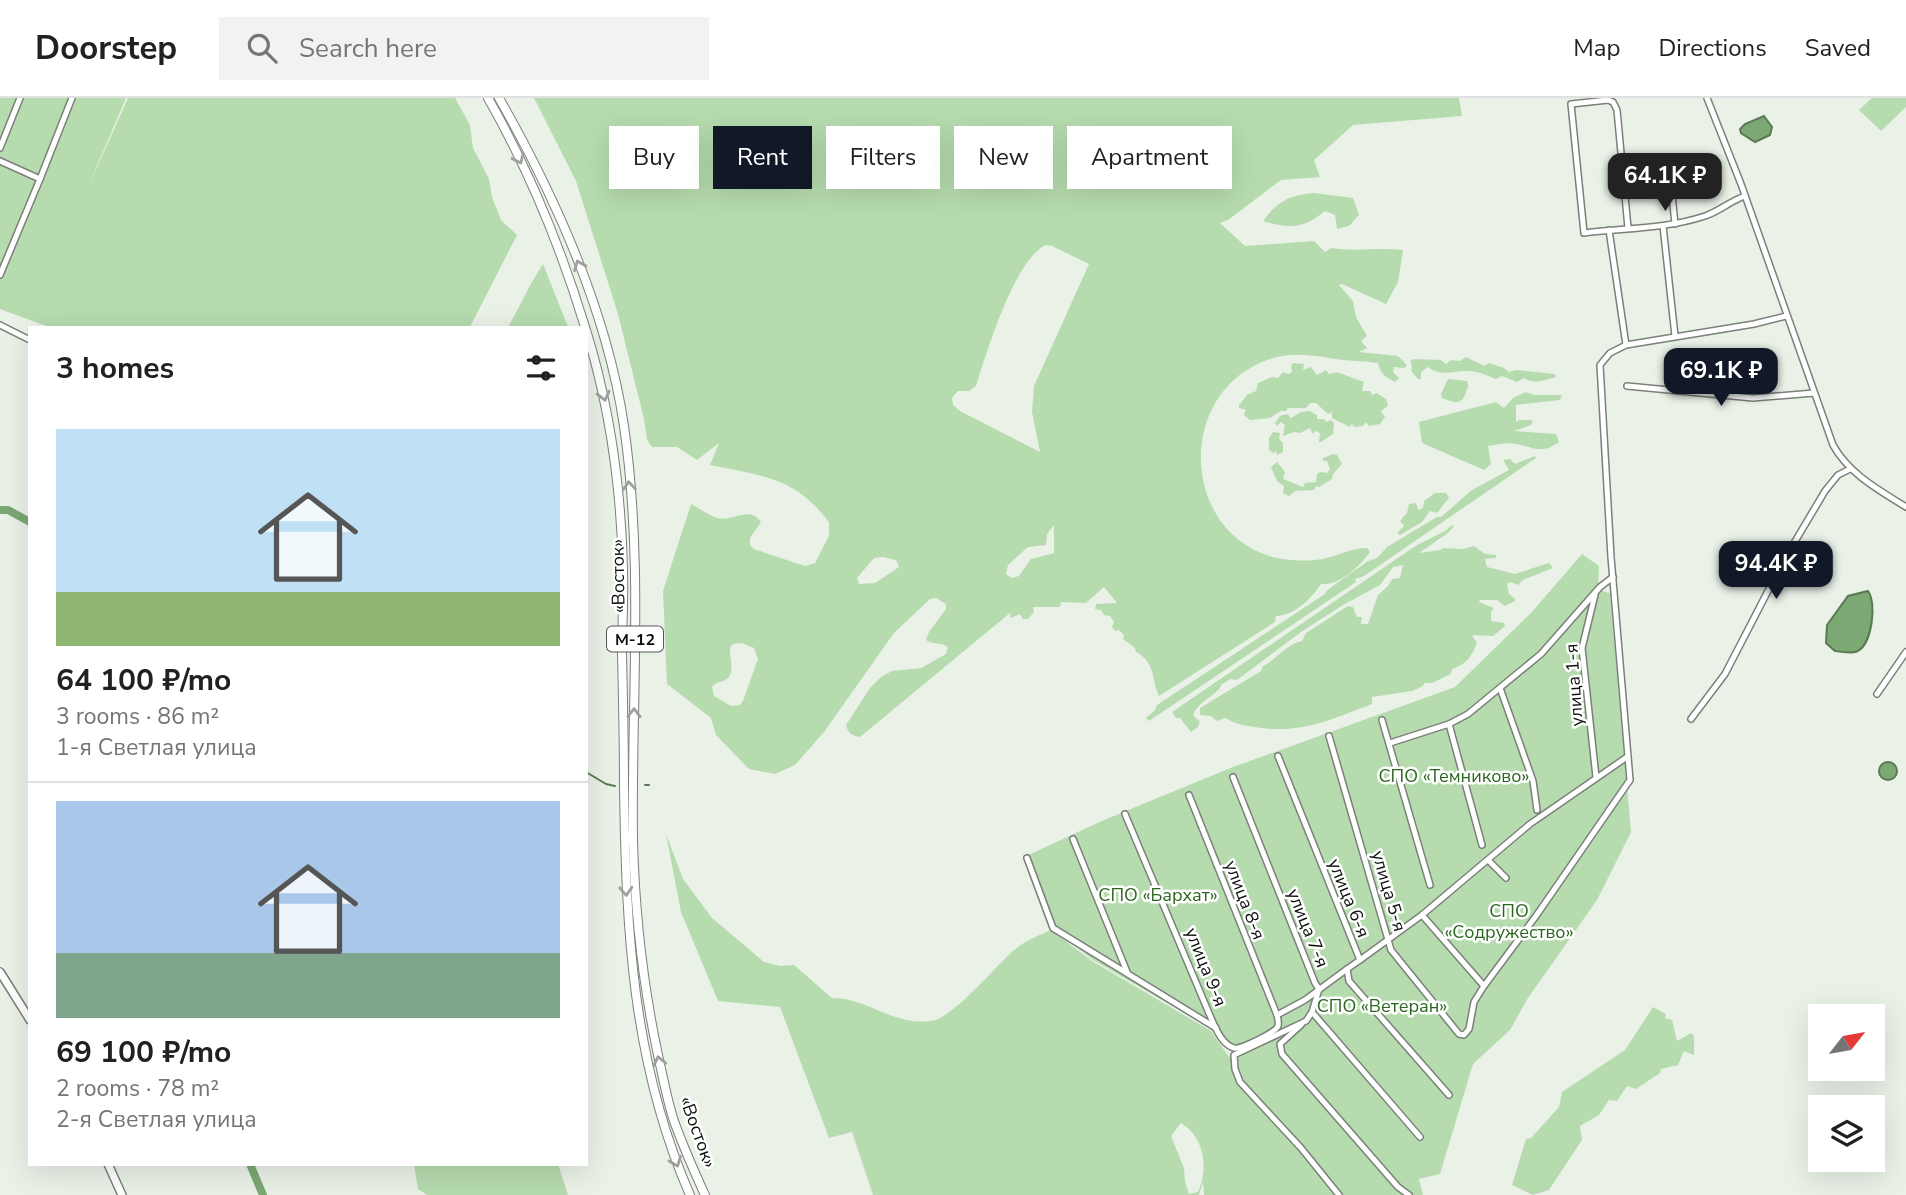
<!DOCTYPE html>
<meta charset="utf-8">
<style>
body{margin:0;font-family:"Nunito Sans",sans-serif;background:#f2f2f2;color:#202124;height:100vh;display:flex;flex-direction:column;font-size:26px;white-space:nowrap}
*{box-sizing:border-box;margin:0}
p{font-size:23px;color:#757577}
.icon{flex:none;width:38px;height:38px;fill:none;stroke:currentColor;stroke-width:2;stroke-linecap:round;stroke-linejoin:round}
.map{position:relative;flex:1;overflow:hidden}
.details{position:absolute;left:28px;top:228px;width:560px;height:840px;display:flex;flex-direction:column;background:#fff;border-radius:0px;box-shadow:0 7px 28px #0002}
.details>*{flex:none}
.banner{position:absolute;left:609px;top:28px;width:665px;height:63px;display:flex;gap:14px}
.needle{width:46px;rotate:59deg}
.buttons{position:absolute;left:1808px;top:906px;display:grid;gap:14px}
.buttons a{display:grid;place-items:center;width:77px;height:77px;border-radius:0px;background:#fff;box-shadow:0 7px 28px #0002;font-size:35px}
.price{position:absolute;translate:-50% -60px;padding:0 16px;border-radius:14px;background:#111827;color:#fff;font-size:23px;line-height:46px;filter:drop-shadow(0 2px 4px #0008)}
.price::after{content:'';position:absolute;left:50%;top:42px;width:21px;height:16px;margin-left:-10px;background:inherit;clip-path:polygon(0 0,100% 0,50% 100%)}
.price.selected{background:#222;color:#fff}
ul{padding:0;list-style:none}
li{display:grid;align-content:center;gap:14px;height:371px;padding:0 28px}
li+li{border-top:2px solid #e0e0e0}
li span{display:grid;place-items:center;height:217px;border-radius:0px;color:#555}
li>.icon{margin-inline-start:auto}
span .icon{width:126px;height:126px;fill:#fffc;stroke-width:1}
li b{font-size:30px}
h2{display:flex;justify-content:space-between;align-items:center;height:84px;padding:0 28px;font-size:30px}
.chip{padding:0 24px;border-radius:0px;background:#fff;box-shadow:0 7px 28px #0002;font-size:24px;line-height:63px}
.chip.selected{background:#111827;color:#fff}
header{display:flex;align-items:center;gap:42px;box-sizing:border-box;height:98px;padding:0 35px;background:#fff;border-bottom:2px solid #e0e0e0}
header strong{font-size:33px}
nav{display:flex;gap:38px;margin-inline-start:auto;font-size:24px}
.search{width:490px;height:63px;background:#f2f2f2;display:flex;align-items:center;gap:18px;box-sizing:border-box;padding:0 24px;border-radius:0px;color:#757577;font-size:26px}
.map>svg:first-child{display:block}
</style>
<header>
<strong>Doorstep</strong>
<div class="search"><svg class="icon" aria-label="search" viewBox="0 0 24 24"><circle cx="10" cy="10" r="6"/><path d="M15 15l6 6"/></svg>Search here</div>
<nav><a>Map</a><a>Directions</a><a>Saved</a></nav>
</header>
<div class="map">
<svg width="1906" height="1097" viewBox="0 0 1906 1097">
<rect width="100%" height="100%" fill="#eaf2e8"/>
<g fill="#b6dbaf" fill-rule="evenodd">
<polygon points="0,0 126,0 85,96 128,0 455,0 470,27 473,50 489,81 492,99 501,122 517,137 470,229 49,229 0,211"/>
<path d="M 534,0 L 1459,0 L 1462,18 L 1353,27 L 1314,62 L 1320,79 L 1281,82 L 1228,122 L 1220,125 L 1245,148 L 1314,143 L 1325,154 L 1331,150 C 1355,154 1378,149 1403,152 L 1398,184 L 1386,206 L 1342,186 L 1339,187 L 1353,203 L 1356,219 L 1367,238 L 1361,243 L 1367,250 L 1359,254 L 1398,258 L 1407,267 L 1405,270 L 1394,269 L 1393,274 L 1399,280 L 1395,284 C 1385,279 1380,275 1378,265 C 1364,263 1349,263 1335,261 C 1308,257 1289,253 1262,264 C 1176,300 1182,434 1273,459 C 1288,463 1311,464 1326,460 C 1341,457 1351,450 1367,450 L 1370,454 C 1360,468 1340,488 1321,486 C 1311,501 1295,517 1276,518 L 1275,524 L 1159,598 C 1151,580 1156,565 1136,554 L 1135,550 L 1123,541 L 1124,537 L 1119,532 L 1115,533 L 1112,529 L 1114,524 L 1110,518 L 1104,517 L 1101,512 L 1095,511 L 1096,506 L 1117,505 L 1104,489 L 1086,505 L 1061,504 L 1060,509 L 1033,509 L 1034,514 L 1028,521 L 1023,521 L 1020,516 L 1011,520 L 1010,515 L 860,639 C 852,638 848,635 846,627 L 870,590 L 881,579 L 892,573 L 921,570 L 946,556 L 948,549 C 942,544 933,547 926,542 L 929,534 L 946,511 L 946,506 L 936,500 L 930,501 L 894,535 L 824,634 L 795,667 L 775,676 L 749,671 L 716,637 L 711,620 L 667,586 L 663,493 L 691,406 C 699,410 708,417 717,420 C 734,424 750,407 761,424 L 750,440 L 750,447 L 754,451 L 805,468 L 815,465 L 829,438 L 829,424 C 794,378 762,378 710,367 L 719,345 L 697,362 L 677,349 L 652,349 L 647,342 L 644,321 L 618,216 L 576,83 ZM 1046,147 L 1052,148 L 1089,166 L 1034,288 L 1032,314 L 1040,354 L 960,313 L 953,307 L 952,300 L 958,293 L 969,293 L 976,288 C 986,256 1015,160 1046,147 ZM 1054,427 L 1054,455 L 1031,461 L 1019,478 L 1012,480 L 1006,476 L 1008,467 L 1028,449 L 1046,447 L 1047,436 ZM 883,459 L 896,462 L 899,469 L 875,485 L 859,486 L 857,480 L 874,460 ZM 742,545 L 754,550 L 758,561 L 743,603 L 740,607 L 731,608 L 714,598 L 712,589 C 717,583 722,585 728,580 C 735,574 729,557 730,549 L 733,546 Z"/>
<polygon points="1872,0 1906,0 1906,9 1881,33 1859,12"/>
<path d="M 1314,95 L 1353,100 L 1359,117 L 1349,128 L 1337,131 L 1335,117 L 1325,113 C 1303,131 1290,131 1263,123 C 1278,103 1290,97 1314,95 Z"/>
<path d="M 543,166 L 568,229 L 508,229 C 520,208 529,187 543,166 Z"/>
<path d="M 1466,259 L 1484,268 L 1489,265 L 1504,270 L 1509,274 L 1516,272 L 1555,276 L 1556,279 C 1544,282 1535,287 1524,280 L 1517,284 L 1502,278 L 1496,281 C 1488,278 1476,272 1467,273 C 1453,273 1440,279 1428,269 L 1421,274 L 1421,281 L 1418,281 L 1411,273 L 1412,268 L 1410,263 L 1414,261 L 1441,262 L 1446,266 L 1451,262 L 1460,263 Z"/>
<polygon points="1293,265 1304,266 1303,272 1311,269 1317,277 1326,272 1329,276 1337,274 1364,284 1362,293 1370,293 1372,297 1377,295 1386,301 1388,308 1381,313 1385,319 1380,326 1369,328 1366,324 1363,328 1355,329 1352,326 1350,329 1332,320 1332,314 1328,316 1316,305 1310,305 1306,310 1288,310 1286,313 1281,313 1270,320 1250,322 1244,317 1246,312 1239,310 1239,307 1247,297 1256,293 1258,285 1272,279 1278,280 1283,274 1288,276 1292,274 1291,269"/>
<path d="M 1448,281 L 1467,283 C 1470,293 1469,285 1466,294 C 1462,308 1454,305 1442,300 L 1441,296 Z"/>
<path d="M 1526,294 L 1534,297 L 1562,297 L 1560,302 L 1516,307 L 1516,324 L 1520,322 L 1531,322 L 1533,324 L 1531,327 L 1514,333 L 1556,336 L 1559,344 C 1541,357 1535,349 1516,346 C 1508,344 1496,347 1488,348 L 1491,366 L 1484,372 L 1422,345 L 1419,324 L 1496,304 L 1504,310 L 1513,300 Z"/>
<polygon points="1309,313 1317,317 1317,321 1324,321 1326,324 1331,322 1334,325 1333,336 1321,344 1319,344 1320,335 1315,333 1313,336 1310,330 1300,335 1294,334 1283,338 1285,327 1281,324 1277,328 1275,325 1280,318 1287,316 1291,320 1301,314"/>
<polygon points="1273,334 1280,335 1279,341 1283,345 1283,354 1277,357 1276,353 1273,355 1269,352 1269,340"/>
<polygon points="1333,356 1337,357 1342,366 1333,376 1332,381 1319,389 1316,388 1314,392 1295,393 1289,398 1283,395 1284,388 1277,383 1271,369 1277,364 1285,374 1283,381 1303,389 1305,385 1316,384 1317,376 1320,374 1327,375 1330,371 1327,363 1323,363 1323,360"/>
<polygon points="1535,358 1536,360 1364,478 1355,481 1356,484 1149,623 1146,620 1155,612 1157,607 1325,496 1326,493 1368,463 1377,460 1387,449 1437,419 1441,419 1472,392 1509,372 1503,362 1510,361 1515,366"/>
<polygon points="1435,395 1446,395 1449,400 1437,415 1430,413 1422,424 1400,437 1397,435 1404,428 1400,423 1407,415 1409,406 1416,405 1418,412 1423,410 1424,403"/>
<path d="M 1452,427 L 1454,428 L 1448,435 L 1419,455 L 1440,452 L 1444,450 L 1462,451 L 1474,448 L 1485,456 L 1496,457 L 1496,460 L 1485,461 L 1487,469 L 1515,476 L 1549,465 L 1553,470 L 1523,482 L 1518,487 L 1510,484 L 1507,486 L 1509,496 L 1515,501 L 1515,503 L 1505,508 L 1497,502 L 1480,502 L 1479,504 L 1494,510 L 1491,514 L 1491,523 L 1504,525 L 1505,528 L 1493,538 L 1472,537 L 1477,545 C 1471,559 1467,566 1452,571 L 1451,576 L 1432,585 L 1424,585 L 1423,588 L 1412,593 L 1372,599 L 1372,606 C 1332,621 1305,635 1261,630 C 1248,628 1237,627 1225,620 L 1217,623 L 1211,618 L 1200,617 L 1200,610 L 1261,573 L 1263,568 C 1277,561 1286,546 1302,543 L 1306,535 L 1348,508 L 1353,509 L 1357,519 L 1362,519 L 1361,526 L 1368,526 L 1378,497 L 1388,488 L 1392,481 L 1400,480 L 1403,467 L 1393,469 L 1380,487 L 1343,507 L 1301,534 L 1237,582 L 1231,581 L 1222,586 C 1216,599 1199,602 1193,617 L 1200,624 L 1198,629 L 1191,634 L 1180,620 L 1176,620 L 1172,614 L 1417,447 L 1445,433 Z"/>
<path d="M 1582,456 L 1599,468 L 1598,492 L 1610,495 L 1631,734 L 1597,802 L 1528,900 L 1510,932 L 1473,966 L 1440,1076 L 1419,1081 L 1423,1097 L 1204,1097 L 1203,1084 L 1199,1097 L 873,1097 L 852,1034 L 829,1040 L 780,909 L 718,903 L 681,814 L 666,736 L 683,781 L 712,820 L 764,864 L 780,868 L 794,867 L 832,900 C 868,900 893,928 931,923 C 952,921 996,868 1013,853 C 1024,843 1038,838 1051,832 L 1092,863 L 1211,933 L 1229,959 L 1234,957 L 1212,931 L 1093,862 L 1050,829 L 1024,759 L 1104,722 L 1233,669 L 1455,589 L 1531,515 ZM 1181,1025 C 1204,1038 1209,1071 1198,1094 L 1189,1096 L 1185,1084 L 1184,1070 L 1171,1038 Z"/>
<polygon points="1653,909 1666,916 1665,920 1672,922 1677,943 1691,935 1694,938 1694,957 1684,953 1678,967 1661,971 1660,975 1636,991 1627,988 1617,1003 1609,1002 1599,1017 1580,1028 1582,1042 1549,1092 1533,1097 1512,1087 1526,1041 1531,1040 1559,1009 1562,994 1625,952"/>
<polygon points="414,1066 558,1066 568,1097 427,1097 418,1091"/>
</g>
<g fill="#7ba873" stroke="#5a7a54" stroke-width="2">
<polygon points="1764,18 1772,29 1770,37 1755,44 1741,35 1740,31 1745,26"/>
<path d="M 1868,493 C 1877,505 1872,545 1858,553 C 1852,556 1841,554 1835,553 L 1826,545 L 1827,527 L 1848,498 Z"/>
<circle cx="1888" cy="673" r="9"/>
</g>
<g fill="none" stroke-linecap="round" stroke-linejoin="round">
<g stroke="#5a7a54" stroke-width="2">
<polyline points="586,674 606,686 615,688"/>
<polyline points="645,687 649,687"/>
</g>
<g stroke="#7ba873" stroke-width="8">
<polyline points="0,412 8,412 30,424"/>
<polyline points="250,1066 263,1097"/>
</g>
<defs>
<g id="minor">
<path d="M 1707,0 L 1741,86 L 1833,347 C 1849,376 1879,392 1906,409"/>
<polyline points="0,50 20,0"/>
<polyline points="1668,59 1675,126"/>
<polyline points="0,63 40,81 0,177"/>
<polyline points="40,81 72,0"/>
<polyline points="1663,128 1675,238"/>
<path d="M 1628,130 L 1617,12 L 1613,4 L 1608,2 L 1571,6 L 1584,135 C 1625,130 1666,131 1705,118 C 1720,113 1730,103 1745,98"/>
<polyline points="1609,132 1626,247"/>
<polyline points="0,227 30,242"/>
<polyline points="1627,288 1753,300 1814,295"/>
<polyline points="1595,497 1582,550 1596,679"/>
<polyline points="1500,590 1533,683 1537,712"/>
<polyline points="1877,596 1906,554"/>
<polyline points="1691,621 1725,576 1784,462 1825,393 1838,377 1850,371"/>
<polyline points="1382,622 1430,787"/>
<polyline points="1449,626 1482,747"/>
<polyline points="1329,638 1391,852 1459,936 1464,937 1469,931 1474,904 1484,888 1536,818 1630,682 1611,459 1600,267 1610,255 1626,247 1754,226 1786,218"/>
<polyline points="1390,645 1449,626 1468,616 1541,556 1600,489 1613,479"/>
<polyline points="1278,658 1360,862 1347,871 1349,883 1449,997"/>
<polyline points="1233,679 1315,885 1319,891 1312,914 1420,1039"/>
<polyline points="1189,697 1277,917"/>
<path d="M 1125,716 L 1211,920 C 1215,929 1222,947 1234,950 C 1240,952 1276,934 1278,928 C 1279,925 1278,921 1277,917 L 1305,902 L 1347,871"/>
<polyline points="1073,741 1127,874"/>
<polyline points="1027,760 1053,830 1216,930"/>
<polyline points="1488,762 1506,780"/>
<polyline points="1422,817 1484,888"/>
<polyline points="1360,862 1422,817 1530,726 1627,659"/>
<polyline points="1312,914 1306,923 1234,957 1235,971 1240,984 1301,1050 1339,1097"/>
<polyline points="1301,927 1280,946 1282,956 1398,1089 1409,1097"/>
</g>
<g id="major">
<polyline points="0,874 30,922"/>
<polyline points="108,1066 122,1097"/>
</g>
<g id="highway">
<path d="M 488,0 C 529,72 561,150 585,229"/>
<path d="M 499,0 C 556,100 607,213 624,328 C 644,465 631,605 633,743 C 635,814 643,887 658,957 C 663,979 667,1002 674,1023 C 683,1048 694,1073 705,1097"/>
<path d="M 586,232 C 610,309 621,390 623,471 C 624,499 622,528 622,556 C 623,600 624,644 624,688 C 626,830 632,965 690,1097"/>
</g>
</defs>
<use href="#minor" stroke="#7a8179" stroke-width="8"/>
<use href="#major" stroke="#7a8179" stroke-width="10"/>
<use href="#highway" stroke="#7a8179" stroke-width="10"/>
<use href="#minor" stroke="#fff" stroke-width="5"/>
<use href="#major" stroke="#fff" stroke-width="7"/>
<use href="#highway" stroke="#fff" stroke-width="8"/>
</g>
<defs><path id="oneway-chevron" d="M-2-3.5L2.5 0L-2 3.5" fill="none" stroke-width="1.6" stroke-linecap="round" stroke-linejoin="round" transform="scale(1.75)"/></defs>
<g stroke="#9e9f9e">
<use href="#oneway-chevron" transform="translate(519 61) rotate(65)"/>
<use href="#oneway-chevron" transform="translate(579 167) rotate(-112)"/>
<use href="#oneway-chevron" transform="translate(604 298) rotate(76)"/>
<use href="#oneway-chevron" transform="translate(629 388) rotate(-95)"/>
<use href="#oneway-chevron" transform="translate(634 615) rotate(-89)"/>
<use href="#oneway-chevron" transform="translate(626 793) rotate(87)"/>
<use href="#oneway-chevron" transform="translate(659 963) rotate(-102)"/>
<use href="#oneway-chevron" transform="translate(676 1064) rotate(69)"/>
</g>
<g text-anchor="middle" stroke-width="5" stroke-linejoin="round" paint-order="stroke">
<rect fill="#fff" stroke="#555755" stroke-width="2" x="607" y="528.5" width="56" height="25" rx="5"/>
<g font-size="16" font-weight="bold" fill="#0c0f0c">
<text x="635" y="547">М-12</text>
</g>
<g font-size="18" fill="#0c0f0c" stroke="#fff">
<text transform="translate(618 478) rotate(-91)" y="6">«Восток»</text>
<text transform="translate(1574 587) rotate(-94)" y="6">улица 1-я</text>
<text transform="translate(1389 793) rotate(74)" y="6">улица 5-я</text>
<text transform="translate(1349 800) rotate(68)" y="6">улица 6-я</text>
<text transform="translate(1245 802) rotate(69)" y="6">улица 8-я</text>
<text transform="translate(1308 830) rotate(68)" y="6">улица 7-я</text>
<text transform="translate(1206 869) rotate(68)" y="6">улица 9-я</text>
<text transform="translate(698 1034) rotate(70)" y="6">«Восток»</text>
</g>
<g font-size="18" fill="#2b661f" stroke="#fff">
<text x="1454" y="684">СПО «Темниково»</text>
<text x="1158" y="803">СПО «Бархат»</text>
<text x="1509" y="819">СПО<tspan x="1509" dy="21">«Содружество»</tspan></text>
<text x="1382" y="914">СПО «Ветеран»</text>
</g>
</g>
</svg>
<div class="buttons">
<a><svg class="needle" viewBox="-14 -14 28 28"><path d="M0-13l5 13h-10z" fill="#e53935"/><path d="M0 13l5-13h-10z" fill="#757577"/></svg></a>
<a><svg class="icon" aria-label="layers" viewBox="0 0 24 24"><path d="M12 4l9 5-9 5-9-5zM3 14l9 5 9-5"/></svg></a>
</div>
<b class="price selected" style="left:1665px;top:115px">64.1K ₽</b>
<b class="price" style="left:1721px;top:310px">69.1K ₽</b>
<b class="price" style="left:1776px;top:503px">94.4K ₽</b>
<div class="banner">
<a class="chip">Buy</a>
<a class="chip selected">Rent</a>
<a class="chip">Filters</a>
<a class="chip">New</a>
<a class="chip">Apartment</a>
</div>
<section class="details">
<h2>3 homes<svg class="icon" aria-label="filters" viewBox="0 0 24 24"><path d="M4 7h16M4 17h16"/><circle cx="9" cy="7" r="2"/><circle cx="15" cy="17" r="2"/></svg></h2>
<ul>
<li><span style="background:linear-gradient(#bfe0f5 75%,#8fb573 0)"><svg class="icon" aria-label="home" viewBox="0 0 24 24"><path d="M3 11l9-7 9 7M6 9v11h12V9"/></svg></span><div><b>64 100 ₽/mo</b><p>3 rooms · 86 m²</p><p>1-я Светлая улица</p></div></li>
<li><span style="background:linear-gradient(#a9c7e8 70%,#7fa58c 0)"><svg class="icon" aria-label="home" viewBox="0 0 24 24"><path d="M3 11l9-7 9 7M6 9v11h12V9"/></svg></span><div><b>69 100 ₽/mo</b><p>2 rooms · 78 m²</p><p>2-я Светлая улица</p></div></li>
</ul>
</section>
</div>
